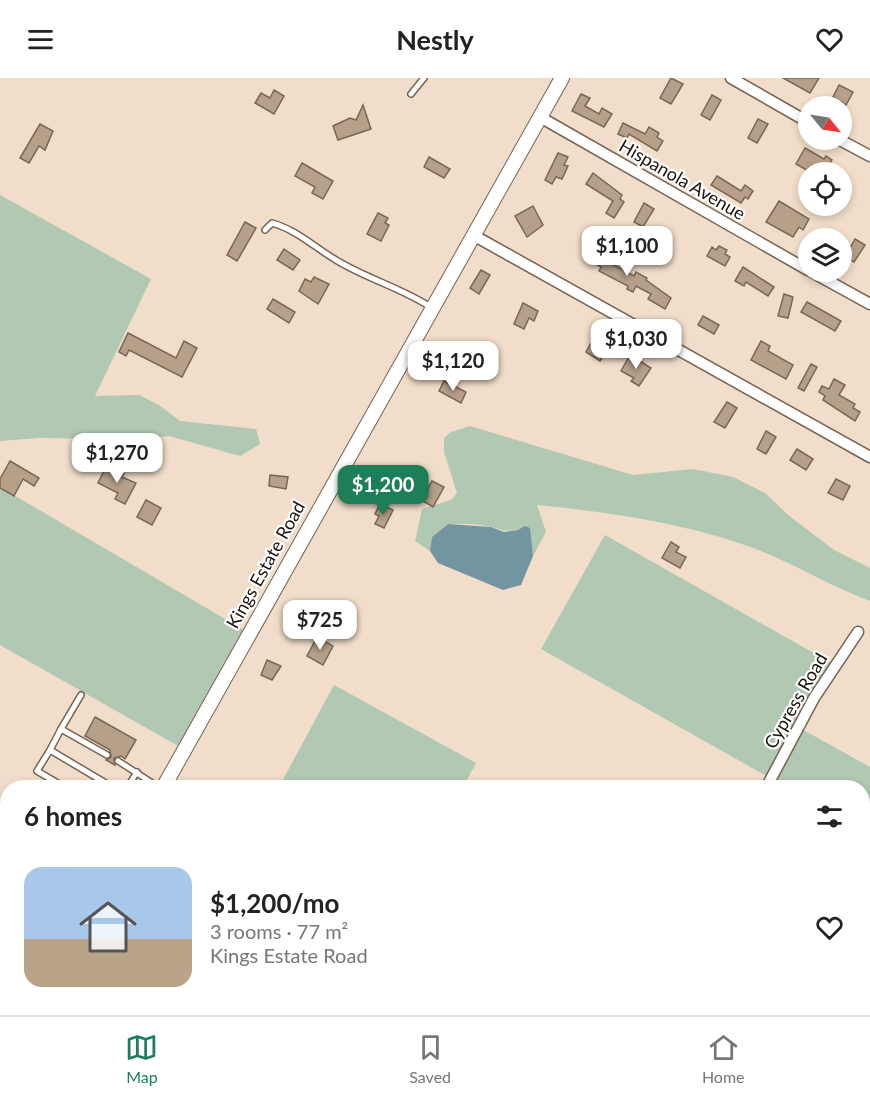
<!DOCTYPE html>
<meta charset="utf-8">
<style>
body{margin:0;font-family:Lato,sans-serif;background:#f6f6f6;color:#222;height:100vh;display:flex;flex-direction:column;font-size:22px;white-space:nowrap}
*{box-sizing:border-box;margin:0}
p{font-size:20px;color:#767676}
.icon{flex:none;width:33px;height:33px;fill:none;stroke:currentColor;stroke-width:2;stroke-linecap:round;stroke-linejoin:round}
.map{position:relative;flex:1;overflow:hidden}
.sheet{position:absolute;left:0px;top:702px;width:870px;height:236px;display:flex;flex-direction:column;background:#fff;border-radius:24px 24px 0 0;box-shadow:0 3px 9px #0003}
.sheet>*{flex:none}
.needle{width:39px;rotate:120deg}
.buttons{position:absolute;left:798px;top:18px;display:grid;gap:12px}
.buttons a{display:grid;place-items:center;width:54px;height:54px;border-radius:50%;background:#fff;box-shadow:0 3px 9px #0003;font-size:30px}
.price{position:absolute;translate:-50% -51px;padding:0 14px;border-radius:12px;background:#fff;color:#222;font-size:20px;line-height:39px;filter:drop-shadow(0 2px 3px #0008)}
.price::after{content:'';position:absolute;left:50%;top:36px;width:18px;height:14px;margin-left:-9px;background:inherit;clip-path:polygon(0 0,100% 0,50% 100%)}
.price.selected{background:#1c7f58;color:#fff}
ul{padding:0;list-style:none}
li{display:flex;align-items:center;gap:18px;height:150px;padding:0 24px}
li+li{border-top:2px solid #e0e0e0}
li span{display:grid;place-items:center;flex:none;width:168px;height:120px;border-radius:18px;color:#555}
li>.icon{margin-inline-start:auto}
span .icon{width:72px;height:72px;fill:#fffc;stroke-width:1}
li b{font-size:26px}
h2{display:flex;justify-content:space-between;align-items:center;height:72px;padding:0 24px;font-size:26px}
header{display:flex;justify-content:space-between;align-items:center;height:78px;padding:0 24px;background:#fff;font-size:27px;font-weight:700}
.tab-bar{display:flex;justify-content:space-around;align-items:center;height:84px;border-top:2px solid #e0e0e0;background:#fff;font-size:16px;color:#767676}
.tab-bar a{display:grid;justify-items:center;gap:3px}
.tab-bar .selected{color:#1c7f58}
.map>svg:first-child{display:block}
</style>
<header><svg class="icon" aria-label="menu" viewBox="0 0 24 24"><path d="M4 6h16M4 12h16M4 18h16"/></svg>Nestly<svg class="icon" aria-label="heart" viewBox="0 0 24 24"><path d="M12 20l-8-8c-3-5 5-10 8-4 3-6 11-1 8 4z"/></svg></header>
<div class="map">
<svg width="870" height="937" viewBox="0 0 870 937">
<rect width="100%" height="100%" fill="#f1ddc9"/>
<polygon fill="#ebd2b8" points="253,930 372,930 384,937 265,937"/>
<g fill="#b1c8b3">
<polygon points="0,117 151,201 95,318 139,317 159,327 180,343 256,351 260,366 240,378 169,358 129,361 39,360 0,363"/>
<path d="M 470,348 L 633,397 L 693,391 L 733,399 L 765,415 L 788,437 L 834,472 L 870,490 L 870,523 C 830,508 793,485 753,470 C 685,445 608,434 537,427 L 546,454 L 533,478 L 531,466 L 518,452 C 504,454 504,452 491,449 C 477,445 462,446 448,446 L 432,459 L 430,473 L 415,463 L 422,431 L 451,422 L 457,415 L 444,374 L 444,360 L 451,354 Z"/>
<polygon points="0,409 244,552 180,669 0,567"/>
<polygon points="605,457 833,586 798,649 870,689 870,757 863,753 862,710 786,709 541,571"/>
<polygon points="334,607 476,685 463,709 279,709"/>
</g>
<g fill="#7394a1">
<polygon points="448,446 491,449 504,454 518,452 525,448 530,450 533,478 521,507 503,512 438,485 430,473 432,459"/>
<polygon points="0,733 7,737 7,793 0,790"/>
</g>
<g fill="#b7a08a" stroke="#786755" stroke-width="1.5">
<polygon points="671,0 683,6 671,26 660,20"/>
<polygon points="783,0 819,0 810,15"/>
<polygon points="839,7 853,14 846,27 833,19"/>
<polygon points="274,12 284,18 274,36 255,25 261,15 270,20"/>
<polygon points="581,16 590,20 585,28 599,36 602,30 612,36 604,49 572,33"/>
<polygon points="712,17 721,22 710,42 701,37"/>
<polygon points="363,27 371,51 338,62 333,48 350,40 356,42"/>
<polygon points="758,41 768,46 757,65 748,60"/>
<polygon points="623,45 645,56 649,49 659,55 657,59 663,63 657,73 629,56 627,60 618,56"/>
<polygon points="40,46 53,53 45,72 39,68 29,85 20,80"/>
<polygon points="805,70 824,81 826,78 832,82 824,94 810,94 796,86"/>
<polygon points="558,75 568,79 564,87 568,88 562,101 556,99 552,106 545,102"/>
<polygon points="429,79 450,91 444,100 424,89"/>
<polygon points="302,85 333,103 323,121 312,115 315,109 295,98"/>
<polygon points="593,95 622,117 620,121 624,124 614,140 606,135 613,123 586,106"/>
<polygon points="717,98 741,113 745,107 753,113 748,121 745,119 741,125 711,107"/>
<polygon points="779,123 809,141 803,152 799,149 793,159 766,144"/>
<polygon points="644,125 654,131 643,149 634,144"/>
<polygon points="533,128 543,147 527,159 515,138"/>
<polygon points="378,135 388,140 385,145 389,147 381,163 367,156"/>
<polygon points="245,144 256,150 237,183 227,177"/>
<polygon points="855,161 865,167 854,184 845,179"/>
<polygon points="596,162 606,167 599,179 634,198 636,194 647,200 646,202 671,220 665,231 648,221 651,216 636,208 633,214 627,211 628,208 599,193 601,189 586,180"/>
<polygon points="719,168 727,172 725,176 730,179 725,188 707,178 712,169 716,172"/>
<polygon points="284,171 300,182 293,192 277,182"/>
<polygon points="743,189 774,209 768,218 746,204 744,208 735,203"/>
<polygon points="481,192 490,197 479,216 470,210"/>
<polygon points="314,199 329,206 318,226 299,213 305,201 311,204"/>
<polygon points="784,216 793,219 788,240 778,238"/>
<polygon points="273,221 295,234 289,245 267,231"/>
<polygon points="807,224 841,243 835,253 801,234"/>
<polygon points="523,225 538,233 534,243 529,240 524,251 514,246"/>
<polygon points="703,238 719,247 714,256 698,247"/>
<polygon points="128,255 176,280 184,263 197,270 182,299 129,272 126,278 119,274"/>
<polygon points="761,263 770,268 768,273 793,287 786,301 751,282"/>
<polygon points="591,265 606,274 600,283 586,274"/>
<polygon points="472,268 489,278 486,283 493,287 488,295 465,280"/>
<polygon points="630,277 651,290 639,308 631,303 634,300 621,293"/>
<polygon points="811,286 817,289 804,313 798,310"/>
<polygon points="834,301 845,307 839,317 855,326 853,330 860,334 855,343 823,322 825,318 819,314 822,308 829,311"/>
<polygon points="444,303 466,314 461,325 439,313"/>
<polygon points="727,324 737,330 725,350 714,344"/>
<polygon points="766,353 776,359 766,376 757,371"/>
<polygon points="797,371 813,381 806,392 790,382"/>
<polygon points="10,383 39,400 34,408 23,401 14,418 0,410 0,401"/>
<polygon points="107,387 124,395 122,399 136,405 125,426 115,421 118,415 98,405"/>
<polygon points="270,397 288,399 286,411 269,408"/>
<polygon points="836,401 850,408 843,422 828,415"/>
<polygon points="432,403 444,409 433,429 421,422"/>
<polygon points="146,422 161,430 152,447 137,439"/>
<polygon points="380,426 393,432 384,450 375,446 379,438 375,436"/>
<polygon points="671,464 679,469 676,474 686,479 680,490 662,480"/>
<polygon points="317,559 333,568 323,587 307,578"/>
<polygon points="267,582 281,588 272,602 261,597"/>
<polygon points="95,639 136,662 125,681 121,678 114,680 115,687 106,682 111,679 110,672 85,658"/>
</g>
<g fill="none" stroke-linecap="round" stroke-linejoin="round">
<defs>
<g id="lane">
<polyline points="411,16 424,0"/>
<path d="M 265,152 L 272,145 C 297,152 314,169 336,182 C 367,201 402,210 432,230"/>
<polyline points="81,617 61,651 107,677"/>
<polyline points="50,672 61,651"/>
<polyline points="118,683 160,710"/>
<polyline points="66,710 37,693 50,672 114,710"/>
<polyline points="127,710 137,694"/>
<polyline points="298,930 300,937"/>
<polyline points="357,937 360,932 368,937"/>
</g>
<g id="street">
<polyline points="731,0 808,44"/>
<polyline points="540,39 808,192"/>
<polyline points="840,62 870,78"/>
<polyline points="473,157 870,379"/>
<polyline points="812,194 870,226"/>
<polyline points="766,710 814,620 858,554"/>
<polyline points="0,818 8,821"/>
<polyline points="638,937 641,930"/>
</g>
<g id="secondary">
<polyline points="163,710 562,0"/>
<polyline points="244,930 256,937"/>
<polyline points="26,937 31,930"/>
</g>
</defs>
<use href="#lane" stroke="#746352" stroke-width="8"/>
<use href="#street" stroke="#746352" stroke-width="13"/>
<use href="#secondary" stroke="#746352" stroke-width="16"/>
<use href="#lane" stroke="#fff" stroke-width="5"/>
<use href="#street" stroke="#fff" stroke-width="10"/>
<use href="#secondary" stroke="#fff" stroke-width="14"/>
</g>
<g text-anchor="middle" stroke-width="4.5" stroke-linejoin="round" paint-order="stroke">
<g font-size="18" fill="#18120b" stroke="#fff">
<text transform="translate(682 102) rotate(30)" y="6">Hispanola Avenue</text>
<text transform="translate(266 487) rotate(-61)" y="6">Kings Estate Road</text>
<text transform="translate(796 623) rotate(-60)" y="6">Cypress Road</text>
</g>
</g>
</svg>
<div class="buttons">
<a><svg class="needle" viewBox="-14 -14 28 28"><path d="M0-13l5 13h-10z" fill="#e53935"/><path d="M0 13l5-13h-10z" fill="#767676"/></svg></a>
<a><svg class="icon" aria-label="locate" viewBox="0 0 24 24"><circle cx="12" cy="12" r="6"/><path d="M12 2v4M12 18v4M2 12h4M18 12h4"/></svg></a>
<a><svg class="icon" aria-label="layers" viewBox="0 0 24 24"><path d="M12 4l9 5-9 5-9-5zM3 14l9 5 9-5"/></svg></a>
</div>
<b class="price" style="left:627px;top:199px">$1,100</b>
<b class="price" style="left:636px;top:292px">$1,030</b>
<b class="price" style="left:453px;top:314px">$1,120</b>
<b class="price" style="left:117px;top:406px">$1,270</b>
<b class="price selected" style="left:383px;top:438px">$1,200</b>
<b class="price" style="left:320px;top:573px">$725</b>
<section class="sheet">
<h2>6 homes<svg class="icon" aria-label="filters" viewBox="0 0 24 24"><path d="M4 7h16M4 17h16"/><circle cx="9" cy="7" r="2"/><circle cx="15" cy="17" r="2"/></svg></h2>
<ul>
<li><span style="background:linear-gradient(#a9c7e8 60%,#b9a48a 0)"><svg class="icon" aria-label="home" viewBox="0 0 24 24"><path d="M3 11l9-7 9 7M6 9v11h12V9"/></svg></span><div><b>$1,200/mo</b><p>3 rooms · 77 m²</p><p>Kings Estate Road</p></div><svg class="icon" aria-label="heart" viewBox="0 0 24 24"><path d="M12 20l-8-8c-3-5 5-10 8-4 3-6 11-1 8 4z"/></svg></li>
</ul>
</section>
</div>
<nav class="tab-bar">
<a class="selected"><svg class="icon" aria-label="map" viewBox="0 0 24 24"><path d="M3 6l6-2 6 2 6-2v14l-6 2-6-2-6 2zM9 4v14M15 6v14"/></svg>Map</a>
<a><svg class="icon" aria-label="saved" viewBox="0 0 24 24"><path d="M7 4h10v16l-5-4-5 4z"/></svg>Saved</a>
<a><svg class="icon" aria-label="home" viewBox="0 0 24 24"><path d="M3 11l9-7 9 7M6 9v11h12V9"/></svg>Home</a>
</nav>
